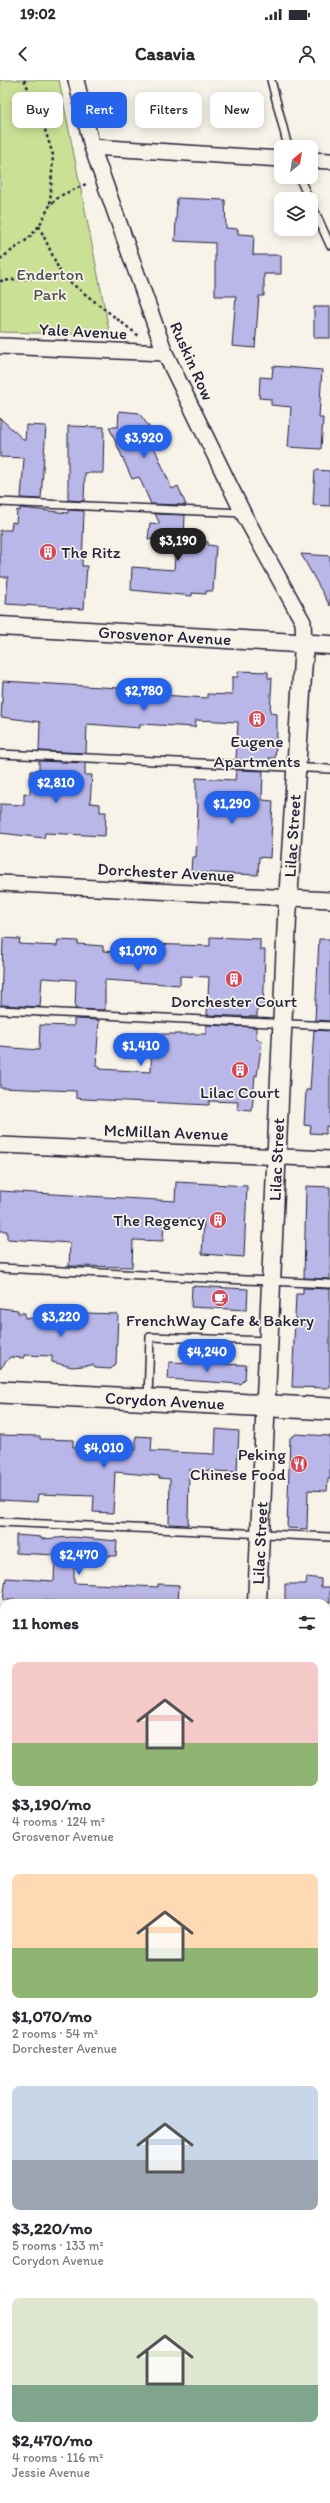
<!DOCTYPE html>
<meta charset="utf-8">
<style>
body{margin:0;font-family:Itim,sans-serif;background:#f2f2f3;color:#2b2b33;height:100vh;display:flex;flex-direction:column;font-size:15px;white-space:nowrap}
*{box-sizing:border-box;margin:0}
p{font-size:13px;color:#7c7c81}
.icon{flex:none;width:22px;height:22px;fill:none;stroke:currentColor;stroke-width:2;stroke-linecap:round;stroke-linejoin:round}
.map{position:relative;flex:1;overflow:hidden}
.side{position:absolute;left:0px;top:1519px;width:330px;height:904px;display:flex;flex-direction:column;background:#fff;border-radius:12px 12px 0 0;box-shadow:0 2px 10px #0003}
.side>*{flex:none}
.guide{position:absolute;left:12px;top:12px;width:306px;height:36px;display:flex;gap:8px}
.needle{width:26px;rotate:30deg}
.buttons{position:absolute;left:274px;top:60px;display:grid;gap:8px}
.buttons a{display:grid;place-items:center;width:44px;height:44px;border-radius:8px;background:#fff;box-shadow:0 2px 10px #0003;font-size:20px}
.price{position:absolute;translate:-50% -34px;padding:0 9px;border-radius:14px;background:#2563eb;color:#fff;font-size:13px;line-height:26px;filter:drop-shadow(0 1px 2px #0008)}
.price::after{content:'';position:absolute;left:50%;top:24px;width:12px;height:9px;margin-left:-6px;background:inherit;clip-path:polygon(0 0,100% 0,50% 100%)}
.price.selected{background:#222;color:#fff}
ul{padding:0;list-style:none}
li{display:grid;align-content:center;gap:8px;height:212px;padding:0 12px}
li span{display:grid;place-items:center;height:124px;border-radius:8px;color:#555}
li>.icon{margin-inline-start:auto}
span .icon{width:72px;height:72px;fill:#fffc;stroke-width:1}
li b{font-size:17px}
h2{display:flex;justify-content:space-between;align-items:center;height:48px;padding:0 12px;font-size:17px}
.pill{padding:0 14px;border-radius:8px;background:#fff;box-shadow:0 2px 10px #0003;font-size:14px;line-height:36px}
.pill.selected{background:#2563eb;color:#fff}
.status{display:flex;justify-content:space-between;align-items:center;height:28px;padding:0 20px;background:#fff;direction:ltr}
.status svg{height:11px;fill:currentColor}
header{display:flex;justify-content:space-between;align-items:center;height:52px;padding:0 12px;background:#fff;font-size:18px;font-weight:700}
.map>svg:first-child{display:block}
</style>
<div class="status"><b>19:02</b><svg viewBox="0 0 49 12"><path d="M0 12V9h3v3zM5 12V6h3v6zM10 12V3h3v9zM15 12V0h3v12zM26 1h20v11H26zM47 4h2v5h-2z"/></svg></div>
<header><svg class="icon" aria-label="back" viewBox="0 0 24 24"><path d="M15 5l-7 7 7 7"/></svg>Casavia<svg class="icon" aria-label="person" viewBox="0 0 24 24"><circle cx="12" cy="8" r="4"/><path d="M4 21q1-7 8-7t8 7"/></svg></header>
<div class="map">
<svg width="330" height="2423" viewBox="0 0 330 2423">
<rect width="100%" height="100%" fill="#f7f3e8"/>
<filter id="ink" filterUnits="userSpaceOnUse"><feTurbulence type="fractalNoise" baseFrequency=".025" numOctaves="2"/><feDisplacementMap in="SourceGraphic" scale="8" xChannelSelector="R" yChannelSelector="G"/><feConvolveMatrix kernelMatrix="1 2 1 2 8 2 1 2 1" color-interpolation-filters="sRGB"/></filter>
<g filter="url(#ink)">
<polygon fill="#cae095" stroke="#768168" points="0,0 59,0 110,255 0,252"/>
<g fill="#b9b6e8" stroke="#22223b">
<polygon points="177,118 225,120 226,148 238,149 238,154 254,155 253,175 281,175 281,194 264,194 264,216 259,216 255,268 232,266 236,216 215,216 215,163 175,161"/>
<rect x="314" y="227" width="16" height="31"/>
<polygon points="273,286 322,290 319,338 323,338 321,369 288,367 291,327 271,325 271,319 259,318 260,297 272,298"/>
<polygon points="119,331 139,333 152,351 160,363 154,367 172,409 178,406 186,425 151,424 139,397 132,399 109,347 118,347"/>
<polygon points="0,338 25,361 26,345 46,346 41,419 21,418 24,378 0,377"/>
<polygon points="68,346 104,347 103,393 85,393 84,421 68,420"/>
<polygon points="315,390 330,391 330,426 313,425"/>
<polygon points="20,428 68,433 68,430 84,431 82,486 87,486 84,529 6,524 8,497 0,497 0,450 11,450 12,442 16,443 17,430 20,431"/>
<polygon points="155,434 185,435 184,459 208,462 208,465 216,466 213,511 206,511 206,514 192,513 192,516 131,510 132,487 174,490 176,462 148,459 150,443 160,444"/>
<polygon points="301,474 330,476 330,526"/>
<polygon points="238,591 268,592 268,598 272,598 270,633 277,634 277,652 275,678 269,678 269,681 236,680 238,642 196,640 195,647 140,644 140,648 87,644 86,673 39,671 40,642 1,637 3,601 118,608 118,612 207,618 207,614 232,615 232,597 238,597"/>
<polygon points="39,681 85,683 85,695 92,695 90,723 100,724 100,732 106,732 105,756 45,753 44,758 0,753 0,724 24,725 24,713 30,714 31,691 39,691"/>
<polygon points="236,690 263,691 262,720 273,721 270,778 259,777 258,795 191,792 192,777 196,777 198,724 196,724 196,698 235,700"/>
<polygon points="210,857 260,859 260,870 265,870 264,907 263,929 257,928 257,937 207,935 209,897 180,896 180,905 105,900 105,930 75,929 76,900 42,898 40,927 1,925 3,858 20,859 19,864 57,866 58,860 78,861 78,864 103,866 103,871 148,875 148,864 210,866"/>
<polygon points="319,859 330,859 330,941 315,940"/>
<polygon points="74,939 99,940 96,986 100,986 100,989 151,992 152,954 206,954 206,945 256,947 256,959 262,961 257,996 255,995 252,1031 237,1030 238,1022 209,1021 209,1025 84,1019 76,1018 76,1011 0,1008 0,967 39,970 40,945 74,946"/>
<polygon points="314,950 330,951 330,1047 326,1046 326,1054 310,1053 311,1046 304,1045 306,1010 310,1010"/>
<polygon points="176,1102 247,1106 244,1177 202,1174 204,1140 164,1139 163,1161 133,1160 132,1187 69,1186 70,1163 7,1159 7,1151 0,1151 0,1111 175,1121"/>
<polygon points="306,1106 330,1107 330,1199 304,1198"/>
<polygon points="192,1206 248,1209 247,1230 191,1227"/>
<polygon points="303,1208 330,1209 330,1308 292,1307 296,1214 303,1214"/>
<polygon points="0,1228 18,1230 18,1233 25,1233 25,1238 53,1239 53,1232 118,1234 116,1284 111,1289 95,1288 93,1285 72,1287 52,1282 52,1276 24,1275 24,1278 10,1277 0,1289"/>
<polygon points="169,1282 246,1285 245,1299 240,1304 168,1299"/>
<polygon points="216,1349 239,1351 237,1392 189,1390 188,1445 169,1444 170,1399 159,1398 159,1396 115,1392 113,1433 93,1432 94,1416 38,1414 37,1422 0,1420 0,1355 40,1356 40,1359 73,1360 73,1367 136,1370 136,1356 152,1357 151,1371 215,1374"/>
<polygon points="296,1354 330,1356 330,1399 328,1399 327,1411 308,1410 307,1449 287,1448 290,1358"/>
<polygon points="16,1455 41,1457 41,1459 73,1457 117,1461 116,1476 74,1475 74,1503 158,1507 158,1504 179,1505 178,1523 54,1523 54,1521 3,1520 6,1498 54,1501 55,1475 16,1473"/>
<polygon points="307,1497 321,1499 321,1507 330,1507 330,1523 285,1523 285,1504 306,1504"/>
</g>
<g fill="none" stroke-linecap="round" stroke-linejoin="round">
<defs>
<g id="service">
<polyline points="271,0 288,67"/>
<polyline points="299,97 309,119"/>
<polyline points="311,123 330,165"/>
<polyline points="0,422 243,433"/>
<polyline points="0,674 330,689"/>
<polyline points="0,930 330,946"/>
<polyline points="0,1188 330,1204"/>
<polyline points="148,1319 150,1257 268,1261"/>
<polyline points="0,1442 330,1457"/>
<polyline points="326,1712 330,1712"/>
<polyline points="0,1940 4,1941"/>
<polyline points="0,2161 4,2161"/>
<polyline points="0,2375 4,2375"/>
<polyline points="326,2390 330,2390"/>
</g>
<g id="minor">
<polyline points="76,0 92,67 165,273 243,433 303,542 304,564"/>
<polyline points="92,67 281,79"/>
<polyline points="311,80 330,81"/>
<polyline points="0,266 165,273"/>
<polyline points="0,803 330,820"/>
<polyline points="0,1065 330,1079"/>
<polyline points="0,1569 4,1569"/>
<polyline points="326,1585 330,1585"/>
<polyline points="0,1826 4,1826"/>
<polyline points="326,1842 330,1842"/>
<polyline points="0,2058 4,2058"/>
<polyline points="326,2073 330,2074"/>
<polyline points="0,2263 4,2263"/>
<polyline points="326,2278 330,2278"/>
</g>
<g id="tertiary">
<path id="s1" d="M 0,546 L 330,565"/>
<path id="s2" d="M 257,1523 L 287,838 L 304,564"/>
<polyline points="216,2423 216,2419"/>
</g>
<g id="secondary">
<path id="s3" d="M 0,1312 L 330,1329"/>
</g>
</defs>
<use href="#service" stroke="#22223b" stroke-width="10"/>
<use href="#minor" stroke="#22223b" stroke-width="18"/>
<use href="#tertiary" stroke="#22223b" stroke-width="21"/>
<use href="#secondary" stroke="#22223b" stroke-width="24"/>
<g stroke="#22223b" stroke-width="2.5" stroke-dasharray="3 3" stroke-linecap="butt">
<polyline points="24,0 39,31 53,75 50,125"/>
<polyline points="39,146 62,196"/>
<polyline points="0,179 28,159 39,146 50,125 60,116 88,103"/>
<polyline points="0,201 62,196 139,256"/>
<polyline points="0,1699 4,1695"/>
<polyline points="0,1773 4,1778"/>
</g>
<use href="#service" stroke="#f7f3e8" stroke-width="7"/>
<use href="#minor" stroke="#f7f3e8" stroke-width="15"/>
<use href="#tertiary" stroke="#f7f3e8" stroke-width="18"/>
<use href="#secondary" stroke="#f7f3e8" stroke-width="21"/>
</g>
</g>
<defs>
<symbol id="building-disc" viewBox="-11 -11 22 22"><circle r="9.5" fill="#d1495b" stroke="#f7f3e8"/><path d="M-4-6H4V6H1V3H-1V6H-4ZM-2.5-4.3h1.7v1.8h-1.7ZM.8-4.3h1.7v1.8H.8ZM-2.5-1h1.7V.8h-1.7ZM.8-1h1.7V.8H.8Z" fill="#fff"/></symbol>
<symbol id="cafe-disc" viewBox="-11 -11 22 22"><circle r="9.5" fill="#d1495b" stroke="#f7f3e8"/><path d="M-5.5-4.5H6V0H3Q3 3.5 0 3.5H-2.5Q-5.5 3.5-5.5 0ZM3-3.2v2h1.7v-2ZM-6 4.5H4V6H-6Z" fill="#fff"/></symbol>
<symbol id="restaurant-disc" viewBox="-11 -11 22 22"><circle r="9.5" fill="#d1495b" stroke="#f7f3e8"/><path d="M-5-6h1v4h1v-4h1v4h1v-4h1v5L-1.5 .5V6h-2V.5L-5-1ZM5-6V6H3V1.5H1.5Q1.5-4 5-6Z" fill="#fff"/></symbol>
</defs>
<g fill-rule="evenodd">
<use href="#building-disc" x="38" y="462" width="20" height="20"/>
<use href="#building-disc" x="247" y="629" width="20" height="20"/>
<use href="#building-disc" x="224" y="889" width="20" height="20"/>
<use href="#building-disc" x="230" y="980" width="20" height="20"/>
<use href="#building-disc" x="208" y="1130" width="20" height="20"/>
<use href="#cafe-disc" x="210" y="1208" width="20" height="20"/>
<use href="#restaurant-disc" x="289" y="1374" width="20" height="20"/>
</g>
<g text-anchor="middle" stroke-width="3.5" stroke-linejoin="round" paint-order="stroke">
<g font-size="17" fill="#4c5252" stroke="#f7f3e8">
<text x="50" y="200">Enderton<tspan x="50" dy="20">Park</tspan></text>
</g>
<g font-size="17" fill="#22223b" stroke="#f7f3e8">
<text transform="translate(83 251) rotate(3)" y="6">Yale Avenue</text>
<text transform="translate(192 281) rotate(66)" y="6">Ruskin Row</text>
<text dy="6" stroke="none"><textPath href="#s1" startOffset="165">Grosvenor Avenue</textPath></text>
<text dy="6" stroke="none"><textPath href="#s2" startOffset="768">Lilac Street</textPath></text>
<text transform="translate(166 792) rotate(3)" y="6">Dorchester Avenue</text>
<text transform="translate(166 1052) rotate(2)" y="6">McMillan Avenue</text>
<text dy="6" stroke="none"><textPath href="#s2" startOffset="444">Lilac Street</textPath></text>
<text dy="6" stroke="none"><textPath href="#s3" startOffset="165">Corydon Avenue</textPath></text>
<text dy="6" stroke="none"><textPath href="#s2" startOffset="60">Lilac Street</textPath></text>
</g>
<g font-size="17" fill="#22223b" stroke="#f7f3e8">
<text x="61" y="478" text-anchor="start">The Ritz</text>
<text x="257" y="667">Eugene<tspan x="257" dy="20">Apartments</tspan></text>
<text x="234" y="927">Dorchester Court</text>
<text x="240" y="1018">Lilac Court</text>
<text x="205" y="1146" text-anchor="end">The Regency</text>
<text x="220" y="1246">FrenchWay Cafe &amp; Bakery</text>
<text x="286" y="1380" text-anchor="end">Peking<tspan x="286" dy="20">Chinese Food</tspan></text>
</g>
</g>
</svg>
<div class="buttons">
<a><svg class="needle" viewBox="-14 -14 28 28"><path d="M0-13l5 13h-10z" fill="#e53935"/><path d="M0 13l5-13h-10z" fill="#7c7c81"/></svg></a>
<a><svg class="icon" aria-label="layers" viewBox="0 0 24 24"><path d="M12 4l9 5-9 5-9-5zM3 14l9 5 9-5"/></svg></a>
</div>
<b class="price" style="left:144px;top:379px">$3,920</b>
<b class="price selected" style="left:178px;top:482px">$3,190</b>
<b class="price" style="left:144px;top:632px">$2,780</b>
<b class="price" style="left:56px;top:724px">$2,810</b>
<b class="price" style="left:232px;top:745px">$1,290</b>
<b class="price" style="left:138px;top:892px">$1,070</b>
<b class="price" style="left:141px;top:987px">$1,410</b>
<b class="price" style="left:61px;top:1258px">$3,220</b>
<b class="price" style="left:207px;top:1293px">$4,240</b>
<b class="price" style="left:104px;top:1389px">$4,010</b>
<b class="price" style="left:79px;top:1496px">$2,470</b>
<div class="guide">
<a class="pill">Buy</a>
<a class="pill selected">Rent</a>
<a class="pill">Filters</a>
<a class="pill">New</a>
</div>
<section class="side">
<h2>11 homes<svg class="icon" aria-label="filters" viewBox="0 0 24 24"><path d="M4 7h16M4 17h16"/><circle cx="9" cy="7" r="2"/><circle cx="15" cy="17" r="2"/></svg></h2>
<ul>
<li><span style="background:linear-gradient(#f6c9c9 65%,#8fb573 0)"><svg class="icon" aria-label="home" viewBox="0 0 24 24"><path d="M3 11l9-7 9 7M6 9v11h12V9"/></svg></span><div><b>$3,190/mo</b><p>4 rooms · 124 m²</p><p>Grosvenor Avenue</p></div></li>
<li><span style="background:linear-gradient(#ffd9b3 60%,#8fb573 0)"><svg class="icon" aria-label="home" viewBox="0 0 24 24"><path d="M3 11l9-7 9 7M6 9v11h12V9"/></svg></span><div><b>$1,070/mo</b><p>2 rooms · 54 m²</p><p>Dorchester Avenue</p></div></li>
<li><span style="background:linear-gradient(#c9d6e8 60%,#9aa5b1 0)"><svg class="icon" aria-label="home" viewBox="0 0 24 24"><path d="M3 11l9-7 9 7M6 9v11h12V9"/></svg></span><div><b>$3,220/mo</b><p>5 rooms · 133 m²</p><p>Corydon Avenue</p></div></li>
<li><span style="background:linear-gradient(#dfe7d0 70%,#7fa58c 0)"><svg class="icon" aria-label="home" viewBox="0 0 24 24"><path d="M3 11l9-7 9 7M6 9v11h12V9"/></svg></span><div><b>$2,470/mo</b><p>4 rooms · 116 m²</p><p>Jessie Avenue</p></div></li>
</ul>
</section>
</div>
